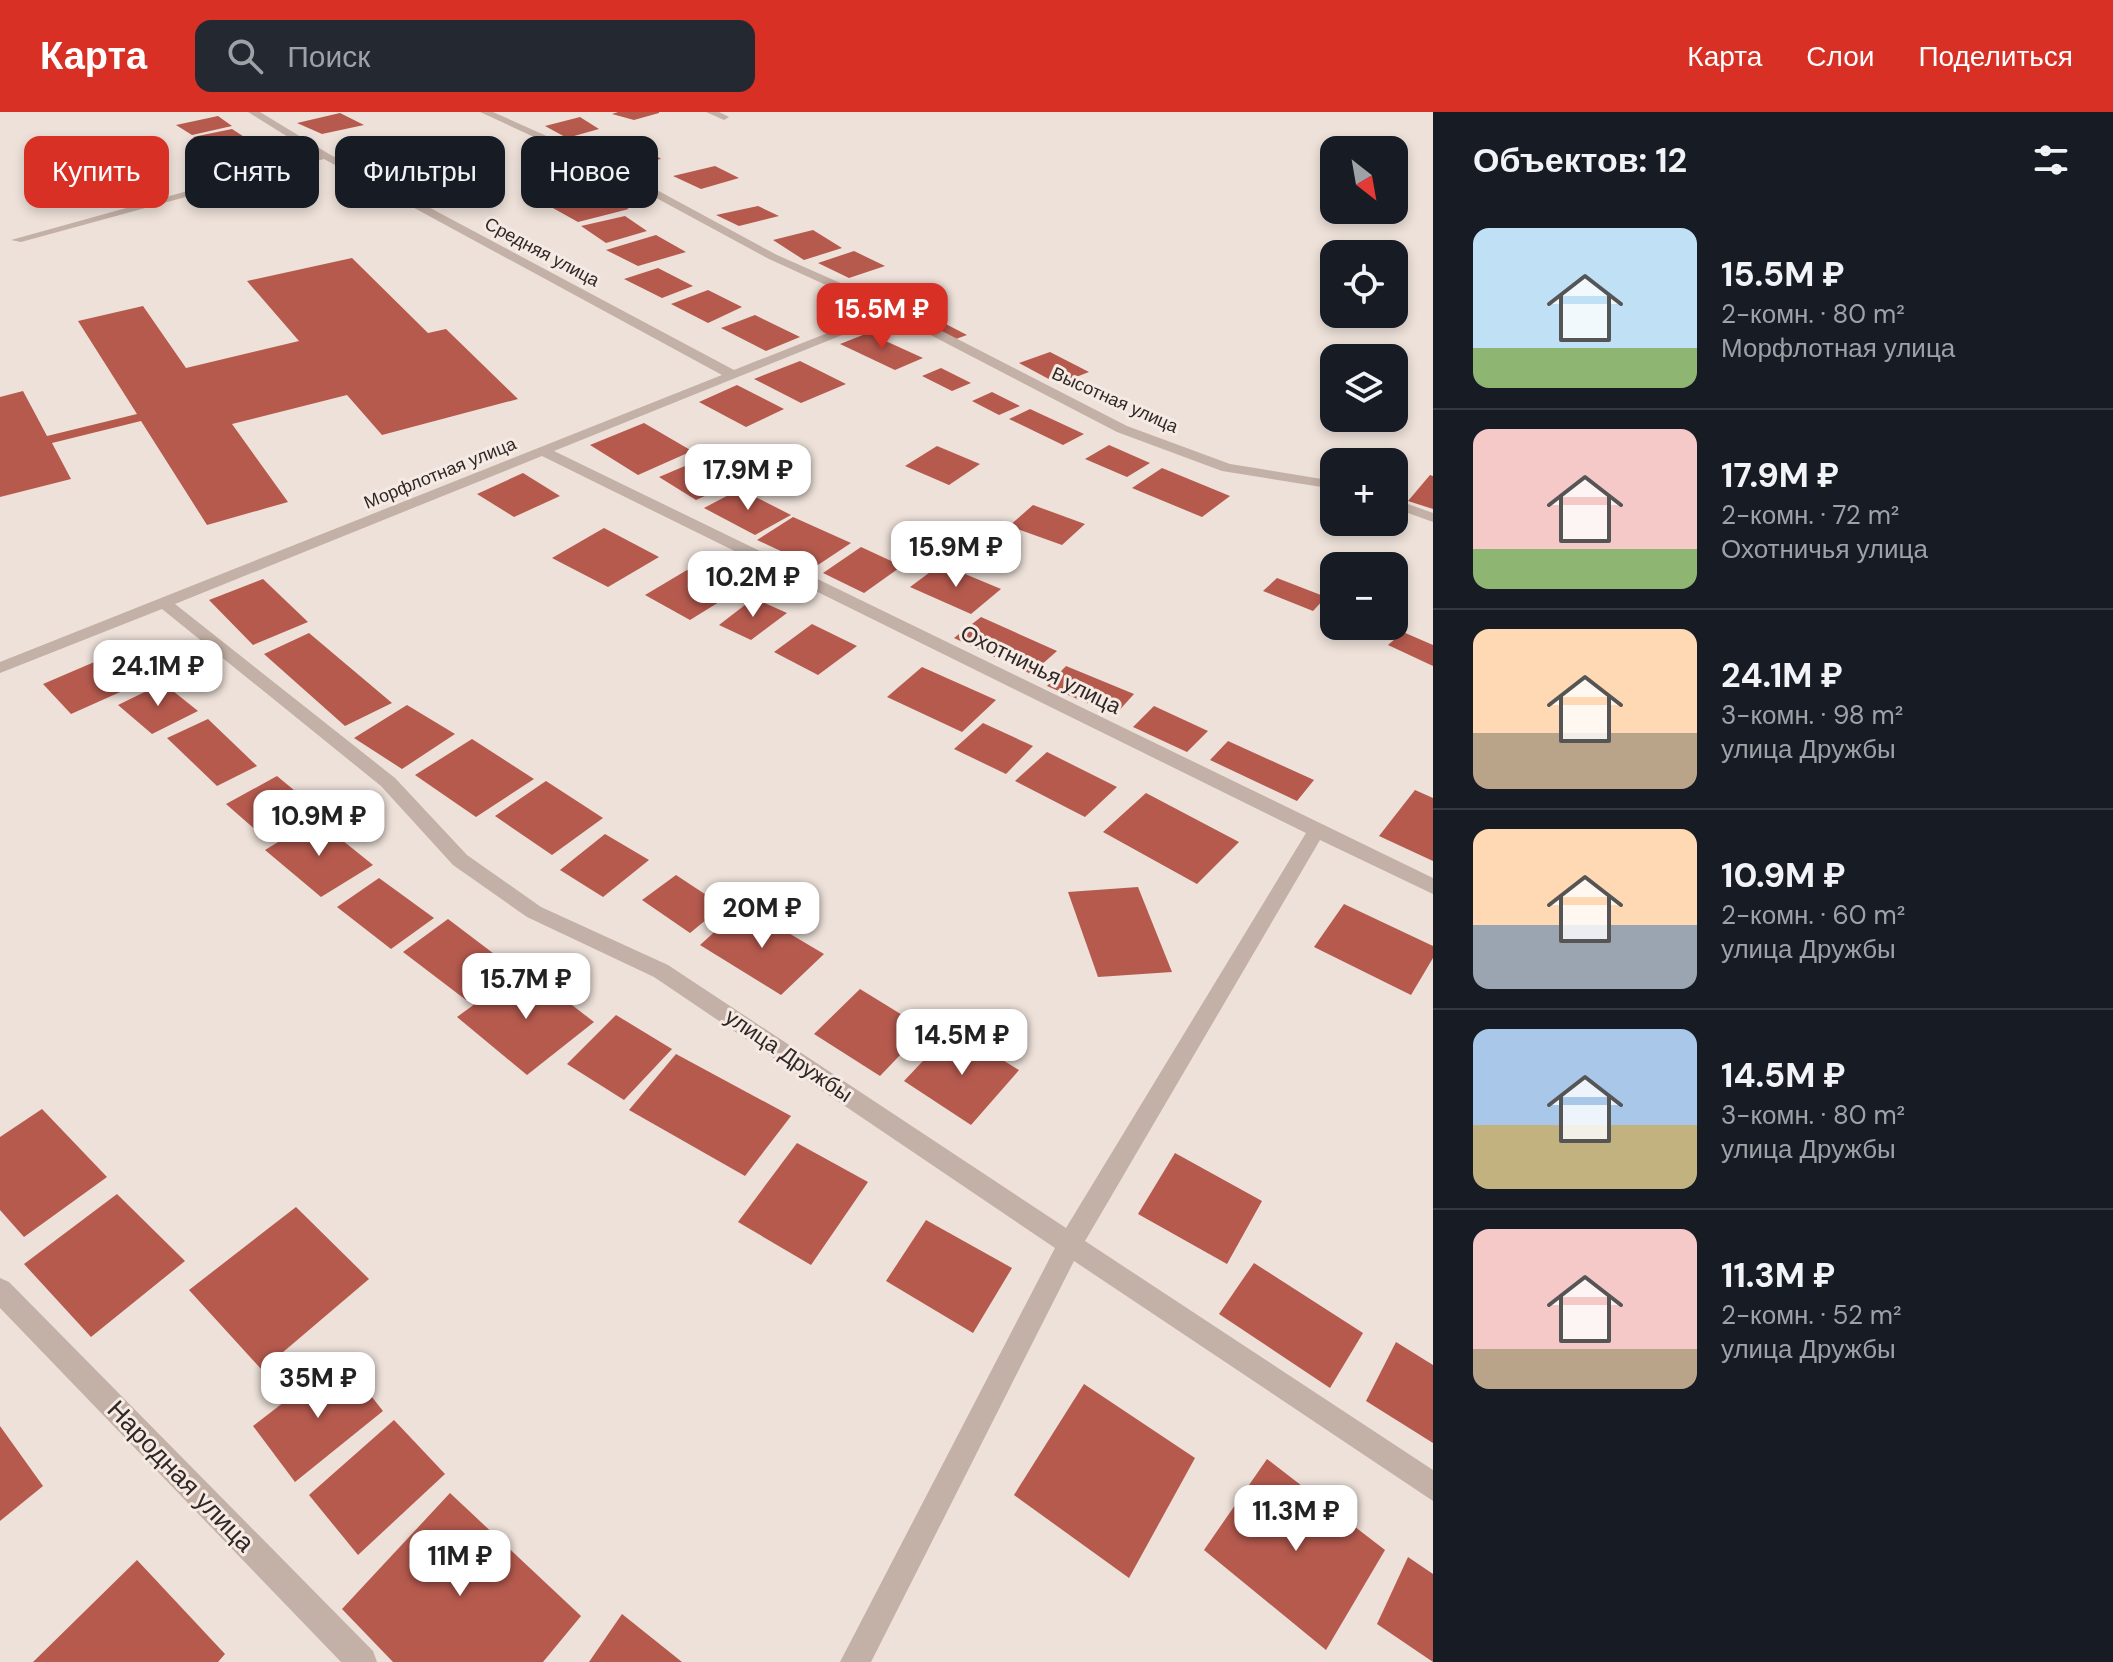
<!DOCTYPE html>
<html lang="ru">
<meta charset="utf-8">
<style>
body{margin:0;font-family:"DM Sans",sans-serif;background:#242831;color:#f1f3f6;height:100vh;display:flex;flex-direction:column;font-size:30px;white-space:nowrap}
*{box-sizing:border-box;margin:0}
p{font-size:26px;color:#9ea1a6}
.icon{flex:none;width:44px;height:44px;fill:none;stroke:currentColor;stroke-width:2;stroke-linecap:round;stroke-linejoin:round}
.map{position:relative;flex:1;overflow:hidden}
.drawer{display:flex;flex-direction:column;background:#171b24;width:680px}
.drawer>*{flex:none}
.hud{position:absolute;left:24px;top:24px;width:760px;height:72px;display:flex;gap:16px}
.needle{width:52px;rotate:149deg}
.buttons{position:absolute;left:1320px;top:24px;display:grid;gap:16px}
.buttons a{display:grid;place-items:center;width:88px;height:88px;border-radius:16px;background:#171b24;box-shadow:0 4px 12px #0003;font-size:40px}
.price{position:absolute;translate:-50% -68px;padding:0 18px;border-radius:16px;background:#fff;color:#222;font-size:26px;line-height:52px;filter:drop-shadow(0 2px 4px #0008)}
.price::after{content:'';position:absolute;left:50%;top:48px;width:24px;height:18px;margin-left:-12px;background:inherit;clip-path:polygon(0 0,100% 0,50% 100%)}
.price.current{background:#d93025;color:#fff}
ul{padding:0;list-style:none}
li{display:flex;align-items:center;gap:24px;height:200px;padding:0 40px}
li+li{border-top:2px solid #363941}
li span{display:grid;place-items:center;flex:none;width:224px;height:160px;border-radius:16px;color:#555}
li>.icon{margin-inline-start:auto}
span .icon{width:96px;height:96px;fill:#fffc;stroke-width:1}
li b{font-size:34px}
h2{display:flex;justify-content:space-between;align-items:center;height:96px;padding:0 40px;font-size:34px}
.tag{padding:0 28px;border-radius:16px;background:#171b24;box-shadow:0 4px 12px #0003;font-size:28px;line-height:72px}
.tag.current{background:#d93025;color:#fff}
header{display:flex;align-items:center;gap:48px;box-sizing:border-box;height:112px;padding:0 40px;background:#d93025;color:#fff}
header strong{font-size:38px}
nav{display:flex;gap:44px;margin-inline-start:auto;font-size:28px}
.search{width:560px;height:72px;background:#242831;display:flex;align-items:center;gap:20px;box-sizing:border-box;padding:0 28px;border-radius:16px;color:#9ea1a6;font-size:30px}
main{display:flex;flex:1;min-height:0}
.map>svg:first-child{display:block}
</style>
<header>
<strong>Карта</strong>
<div class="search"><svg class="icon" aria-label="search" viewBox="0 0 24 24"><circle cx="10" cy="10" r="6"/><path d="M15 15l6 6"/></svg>Поиск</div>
<nav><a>Карта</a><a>Слои</a><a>Поделиться</a></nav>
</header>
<main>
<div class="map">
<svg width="1433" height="1550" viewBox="0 0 1433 1550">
<rect width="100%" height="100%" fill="#ede1d9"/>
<g fill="#b65a4e">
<polygon points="618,0 659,0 659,1 634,8 612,2"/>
<polygon points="340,1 364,13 322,22 297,11"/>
<polygon points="218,4 232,14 192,23 176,13"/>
<polygon points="580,5 599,17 567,26 545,14"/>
<polygon points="232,17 252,30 212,39 193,25"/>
<polygon points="472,31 497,44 443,54 421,41"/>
<polygon points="636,31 661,47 628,53 599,39"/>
<polygon points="290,34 304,44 260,55 241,44"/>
<polygon points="229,45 252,58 223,66 200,52"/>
<polygon points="479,53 498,65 452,77 429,62"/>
<polygon points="715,54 739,66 701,77 673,64"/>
<polygon points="602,83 629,97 578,110 551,95"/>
<polygon points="758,94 779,104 739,114 716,103"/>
<polygon points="625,104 647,119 606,131 581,114"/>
<polygon points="813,118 842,136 804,148 773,128"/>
<polygon points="656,123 686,140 638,154 606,138"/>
<polygon points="854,139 885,154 849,166 818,151"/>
<polygon points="352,146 428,221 446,217 518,287 382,323 347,283 232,312 288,390 207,413 141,309 52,331 71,367 0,385 0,285 23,279 47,324 137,302 78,209 143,194 186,256 299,229 247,169"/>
<polygon points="658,156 693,174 662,186 624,167"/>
<polygon points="901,173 946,193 925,201 880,182"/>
<polygon points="708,178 742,195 708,211 671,192"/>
<polygon points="755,203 800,225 766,239 721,216"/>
<polygon points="940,209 967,223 956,227 928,213"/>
<polygon points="868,221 923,246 895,258 840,232"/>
<polygon points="1050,240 1089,260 1058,272 1019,251"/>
<polygon points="800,249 846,272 801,291 754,267"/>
<polygon points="941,256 971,271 952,279 922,264"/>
<polygon points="737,273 784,297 746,315 699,290"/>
<polygon points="992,280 1020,294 999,303 972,289"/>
<polygon points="1030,297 1084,322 1063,333 1009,307"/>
<polygon points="644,311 692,339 638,363 590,333"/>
<polygon points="1109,333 1150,351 1127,365 1085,347"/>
<polygon points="937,334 980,352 949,373 905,354"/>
<polygon points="692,351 729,373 696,388 659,365"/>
<polygon points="1162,356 1230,384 1202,405 1132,376"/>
<polygon points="523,361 560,384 514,405 477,382"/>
<polygon points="1430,363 1433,364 1433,397 1408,389"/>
<polygon points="740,377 791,403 755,423 704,396"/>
<polygon points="1033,393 1085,412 1062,433 1009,414"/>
<polygon points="793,405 851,431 815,455 757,428"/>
<polygon points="604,416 659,445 608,475 552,446"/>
<polygon points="861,435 902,454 864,481 823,461"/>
<polygon points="941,452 1001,477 971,502 910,475"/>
<polygon points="687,458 732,482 690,508 645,483"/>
<polygon points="1277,466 1326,485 1313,499 1263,479"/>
<polygon points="263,467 308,510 253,533 209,488"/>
<polygon points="754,486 787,501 751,528 719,513"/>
<polygon points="981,505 1057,539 1031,562 954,526"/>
<polygon points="812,512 857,534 818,563 774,540"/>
<polygon points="1403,520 1433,533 1433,554 1388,533"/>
<polygon points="309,521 392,591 345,614 264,542"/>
<polygon points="127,536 156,564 71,602 43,572"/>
<polygon points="1066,554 1134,582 1115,603 1047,574"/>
<polygon points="922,555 996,588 962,620 887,585"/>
<polygon points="163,571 198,599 152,622 118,593"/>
<polygon points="407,593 455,622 402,657 354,626"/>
<polygon points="1154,594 1208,619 1187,640 1133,615"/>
<polygon points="208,607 257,654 217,674 167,626"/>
<polygon points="983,611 1033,634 1006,662 954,637"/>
<polygon points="472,627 534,667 476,705 415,663"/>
<polygon points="1228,629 1314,668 1297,689 1210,648"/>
<polygon points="1047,640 1117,675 1085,705 1015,669"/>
<polygon points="277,664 318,698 266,727 226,692"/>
<polygon points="546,669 603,706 552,743 495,704"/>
<polygon points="1415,678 1433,686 1433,749 1379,724"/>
<polygon points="1146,681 1239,730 1197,772 1103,720"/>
<polygon points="316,707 373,753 321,785 265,738"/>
<polygon points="605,722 649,748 603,785 560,758"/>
<polygon points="676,763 723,794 690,821 642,788"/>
<polygon points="379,766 434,806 391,837 337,795"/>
<polygon points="1138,775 1172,860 1098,865 1068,780"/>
<polygon points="1344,792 1433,834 1433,846 1411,883 1314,835"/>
<polygon points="743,794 824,842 781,883 700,833"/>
<polygon points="448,807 510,854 466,888 403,840"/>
<polygon points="524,856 594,910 527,963 457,905"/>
<polygon points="860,877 925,917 880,964 814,922"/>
<polygon points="616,903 672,937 624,988 567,952"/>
<polygon points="953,917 1019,958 971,1013 904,969"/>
<polygon points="676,942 791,1004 745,1064 629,998"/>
<polygon points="42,997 107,1065 24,1125 0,1098 0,1025"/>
<polygon points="797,1031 868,1070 811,1153 738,1110"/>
<polygon points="1175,1041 1262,1089 1227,1152 1138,1102"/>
<polygon points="117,1082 185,1149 91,1225 24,1152"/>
<polygon points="296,1095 369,1167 262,1258 189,1178"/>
<polygon points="926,1108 1012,1156 973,1221 886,1169"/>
<polygon points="1254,1151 1363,1221 1330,1276 1219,1202"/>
<polygon points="1396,1230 1433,1253 1433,1331 1366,1289"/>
<polygon points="341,1246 383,1299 295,1370 253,1314"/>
<polygon points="1084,1272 1195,1346 1129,1466 1014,1383"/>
<polygon points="394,1308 445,1362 358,1443 309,1383"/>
<polygon points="0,1314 43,1374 0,1409"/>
<polygon points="1267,1347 1385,1438 1326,1538 1204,1438"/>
<polygon points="450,1381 581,1504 543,1550 393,1550 342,1497"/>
<polygon points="1408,1445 1433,1462 1433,1550 1377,1512"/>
<polygon points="137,1448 225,1542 218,1550 33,1550"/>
<polygon points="622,1502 682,1550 589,1550"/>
</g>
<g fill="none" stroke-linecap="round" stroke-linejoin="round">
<g fill="#c3b0a6" fill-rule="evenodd">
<path d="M 248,0 L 260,0 L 329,42 L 734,258 L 883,199 L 769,147 L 599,55 L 480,0 L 493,0 L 607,51 L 777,143 L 897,196 L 1127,314 L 1230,352 L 1334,369 L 1334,377 L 1222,359 L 1117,320 L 892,203 L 554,339 L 1433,766 L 1433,782 L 1320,728 L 1085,1129 L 1433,1358 L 1433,1389 L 1074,1149 L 871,1550 L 840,1550 L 1055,1136 L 654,865 L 527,805 L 453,753 L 381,674 L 162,497 L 0,561 L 0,550 L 722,263 L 324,47 L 21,130 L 11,128 L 317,43 ZM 542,344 L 1306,721 L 1066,1116 L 668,853 L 541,795 L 467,743 L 395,666 L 175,492 Z"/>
<polygon points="706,0 719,0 729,5 724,8"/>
<polygon points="1394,387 1433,401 1433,410 1394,396"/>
<polygon points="0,1166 9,1170 373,1539 377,1550 341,1550 0,1196"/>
</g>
</g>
<g text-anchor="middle" stroke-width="6" stroke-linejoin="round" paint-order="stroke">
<g font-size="18" fill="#312826" stroke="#f6ebe4">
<text transform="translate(542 140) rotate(28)" y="6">Средняя улица</text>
<text transform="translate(1115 288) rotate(24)" y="6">Высотная улица</text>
<text transform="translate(440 361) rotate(-22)" y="6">Морфлотная улица</text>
</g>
<g font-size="22" fill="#312826" stroke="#f6ebe4">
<text transform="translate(1041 557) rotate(26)" y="8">Охотничья улица</text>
<text transform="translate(789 943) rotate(34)" y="8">улица Дружбы</text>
</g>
<g font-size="26" fill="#312826" stroke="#f6ebe4">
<text transform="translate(181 1364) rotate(46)" y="9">Народная улица</text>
</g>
</g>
</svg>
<div class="buttons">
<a><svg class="needle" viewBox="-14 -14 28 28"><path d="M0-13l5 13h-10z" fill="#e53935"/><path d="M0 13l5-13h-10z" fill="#9ea1a6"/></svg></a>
<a><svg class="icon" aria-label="locate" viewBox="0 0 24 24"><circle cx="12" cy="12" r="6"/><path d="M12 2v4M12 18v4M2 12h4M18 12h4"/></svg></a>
<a><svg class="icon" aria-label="layers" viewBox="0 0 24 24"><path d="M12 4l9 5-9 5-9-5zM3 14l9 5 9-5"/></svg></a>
<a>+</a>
<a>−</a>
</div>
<b class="price current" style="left:882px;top:239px">15.5M ₽</b>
<b class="price" style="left:748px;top:400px">17.9M ₽</b>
<b class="price" style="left:956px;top:477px">15.9M ₽</b>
<b class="price" style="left:753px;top:507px">10.2M ₽</b>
<b class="price" style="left:158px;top:596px">24.1M ₽</b>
<b class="price" style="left:319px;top:746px">10.9M ₽</b>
<b class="price" style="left:762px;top:838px">20M ₽</b>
<b class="price" style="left:526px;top:909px">15.7M ₽</b>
<b class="price" style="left:962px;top:965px">14.5M ₽</b>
<b class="price" style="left:318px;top:1308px">35M ₽</b>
<b class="price" style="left:1296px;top:1441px">11.3M ₽</b>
<b class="price" style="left:460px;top:1486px">11M ₽</b>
<div class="hud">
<a class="tag current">Купить</a>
<a class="tag">Снять</a>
<a class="tag">Фильтры</a>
<a class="tag">Новое</a>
</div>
</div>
<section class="drawer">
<h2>Объектов: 12<svg class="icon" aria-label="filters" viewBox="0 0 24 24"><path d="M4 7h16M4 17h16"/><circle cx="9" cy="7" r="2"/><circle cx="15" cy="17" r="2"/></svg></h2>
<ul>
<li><span style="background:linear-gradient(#bfe0f5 75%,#8fb573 0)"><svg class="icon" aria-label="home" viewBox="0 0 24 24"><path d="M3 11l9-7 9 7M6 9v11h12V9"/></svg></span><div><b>15.5M ₽</b><p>2-комн. · 80 m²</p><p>Морфлотная улица</p></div></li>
<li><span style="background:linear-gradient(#f6c9c9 75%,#8fb573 0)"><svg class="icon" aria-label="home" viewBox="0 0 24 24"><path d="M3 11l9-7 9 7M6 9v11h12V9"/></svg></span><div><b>17.9M ₽</b><p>2-комн. · 72 m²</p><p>Охотничья улица</p></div></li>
<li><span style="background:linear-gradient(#ffd9b3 65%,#b9a48a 0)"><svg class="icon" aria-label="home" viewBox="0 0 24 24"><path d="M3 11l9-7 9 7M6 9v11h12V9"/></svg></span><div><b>24.1M ₽</b><p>3-комн. · 98 m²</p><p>улица Дружбы</p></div></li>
<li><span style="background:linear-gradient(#ffd9b3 60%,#9aa5b1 0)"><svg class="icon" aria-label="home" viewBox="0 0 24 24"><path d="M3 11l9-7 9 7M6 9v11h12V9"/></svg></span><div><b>10.9M ₽</b><p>2-комн. · 60 m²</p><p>улица Дружбы</p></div></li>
<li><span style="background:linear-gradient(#a9c7e8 60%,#c2b280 0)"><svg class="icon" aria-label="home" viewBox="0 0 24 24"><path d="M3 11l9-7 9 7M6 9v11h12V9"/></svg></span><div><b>14.5M ₽</b><p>3-комн. · 80 m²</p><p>улица Дружбы</p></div></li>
<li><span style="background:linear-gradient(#f6c9c9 75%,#b9a48a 0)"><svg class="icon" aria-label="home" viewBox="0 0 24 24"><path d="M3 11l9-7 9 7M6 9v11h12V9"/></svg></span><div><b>11.3M ₽</b><p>2-комн. · 52 m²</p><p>улица Дружбы</p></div></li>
</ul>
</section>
</main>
